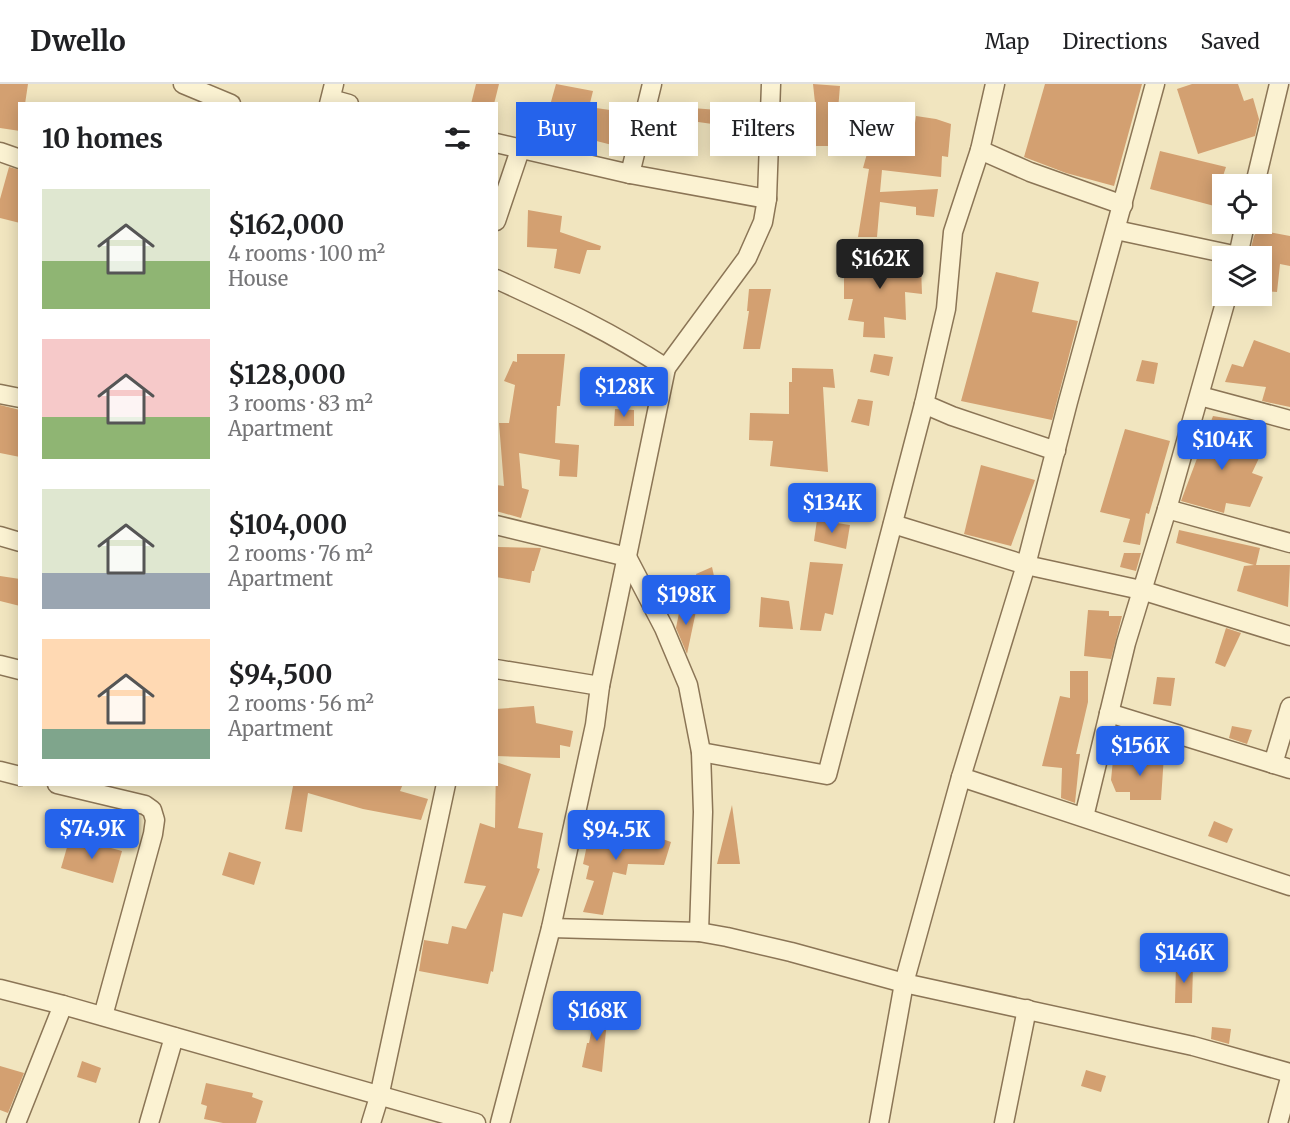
<!DOCTYPE html>
<meta charset="utf-8">
<style>
body{margin:0;font-family:Merriweather,serif;background:#f6f6f6;color:#202124;height:100vh;display:flex;flex-direction:column;font-size:22px;white-space:nowrap}
*{box-sizing:border-box;margin:0}
p{font-size:20px;color:#757577}
.icon{flex:none;width:33px;height:33px;fill:none;stroke:currentColor;stroke-width:2;stroke-linecap:round;stroke-linejoin:round}
.map{position:relative;flex:1;overflow:hidden}
.sheet{position:absolute;left:18px;top:18px;width:480px;height:684px;display:flex;flex-direction:column;background:#fff;border-radius:0px;box-shadow:0 3px 15px #0003}
.sheet>*{flex:none}
.top-card{position:absolute;left:516px;top:18px;width:570px;height:54px;display:flex;gap:12px}
.controls{position:absolute;left:1212px;top:90px;display:grid;gap:12px}
.controls a{display:grid;place-items:center;width:60px;height:60px;border-radius:0px;background:#fff;box-shadow:0 3px 15px #0003;font-size:30px}
.price{position:absolute;translate:-50% -51px;padding:0 14px;border-radius:6px;background:#2563eb;color:#fff;font-size:20px;line-height:39px;filter:drop-shadow(0 2px 3px #0008)}
.price::after{content:'';position:absolute;left:50%;top:36px;width:18px;height:14px;margin-left:-9px;background:inherit;clip-path:polygon(0 0,100% 0,50% 100%)}
.price.active{background:#222;color:#fff}
ul{padding:0;list-style:none}
li{display:flex;align-items:center;gap:18px;height:150px;padding:0 24px}
li span{display:grid;place-items:center;flex:none;width:168px;height:120px;border-radius:0px;color:#555}
li>.icon{margin-inline-start:auto}
span .icon{width:72px;height:72px;fill:#fffc;stroke-width:1}
li b{font-size:26px}
h2{display:flex;justify-content:space-between;align-items:center;height:72px;padding:0 24px;font-size:26px}
.tag{padding:0 21px;border-radius:0px;background:#fff;box-shadow:0 3px 15px #0003;font-size:21px;line-height:54px}
.tag.active{background:#2563eb;color:#fff}
header{display:flex;align-items:center;gap:36px;box-sizing:border-box;height:84px;padding:0 30px;background:#fff;border-bottom:2px solid #e0e0e0}
header strong{font-size:28px}
nav{display:flex;gap:33px;margin-inline-start:auto;font-size:21px}
.map>svg:first-child{display:block}
</style>
<header>
<strong>Dwello</strong>
<nav><a>Map</a><a>Directions</a><a>Saved</a></nav>
</header>
<div class="map">
<svg width="1290" height="1039" viewBox="0 0 1290 1039">
<rect width="100%" height="100%" fill="#f1e5bf"/>
<g fill="#d3a071">
<polygon points="0,0 28,0 25,20 20,20 20,47 0,44"/>
<polygon points="476,0 499,0 494,20 471,20"/>
<polygon points="556,0 593,7 589,23 617,27 615,43 617,43 612,61 585,54 586,49 568,46 571,30 549,25"/>
<polygon points="813,0 840,2 835,62 802,62 797,36 816,28"/>
<polygon points="1045,0 1142,0 1114,102 1066,89 1024,73"/>
<polygon points="1192,0 1238,0 1244,17 1253,14 1259,35 1255,52 1198,70 1177,5"/>
<polygon points="692,24 744,28 741,44 691,37"/>
<polygon points="916,32 936,35 951,40 948,73 942,72 941,93 882,86 880,108 938,105 934,133 916,131 916,123 880,118 877,153 858,153 869,85 863,84 871,55 911,67"/>
<polygon points="1160,67 1226,83 1222,95 1222,124 1150,105"/>
<polygon points="9,83 20,86 20,139 0,134 0,115"/>
<polygon points="528,126 562,132 560,148 601,162 600,166 587,166 580,190 554,184 557,165 527,163"/>
<polygon points="1258,146 1290,152 1290,182 1280,180 1277,208 1262,207 1262,172 1249,172 1254,152"/>
<polygon points="844,162 860,162 858,185 892,185 895,166 914,166 915,181 921,183 922,210 905,208 906,236 884,233 885,254 863,253 864,238 848,236 853,215 844,215"/>
<polygon points="996,188 1039,198 1032,228 1078,237 1052,336 961,317"/>
<polygon points="749,205 771,205 760,265 743,265 749,227 747,227"/>
<polygon points="1254,256 1290,269 1290,323 1262,317 1266,303 1225,298 1232,280 1243,283"/>
<polygon points="517,270 565,270 560,322 557,322 555,359 579,361 577,393 559,392 560,376 519,369 522,404 529,406 521,434 496,427 496,401 504,402 499,339 509,339 515,301 504,297 513,277 517,278"/>
<polygon points="874,270 893,273 889,292 870,288"/>
<polygon points="1142,276 1158,279 1154,300 1136,297"/>
<polygon points="792,284 833,285 835,304 823,303 828,388 770,382 773,357 749,356 750,329 789,330 789,298 792,298"/>
<polygon points="858,315 873,317 869,342 851,338"/>
<polygon points="0,321 20,326 20,373 0,369"/>
<polygon points="615,325 634,326 634,342 614,342"/>
<polygon points="1213,332 1237,336 1229,352 1244,357 1239,365 1259,374 1252,389 1263,393 1250,423 1226,419 1224,429 1181,417"/>
<polygon points="1125,345 1170,357 1149,430 1146,429 1140,461 1123,458 1130,435 1100,428"/>
<polygon points="981,381 1035,396 1011,462 964,450"/>
<polygon points="817,436 850,441 846,465 814,457"/>
<polygon points="1179,446 1260,464 1256,481 1290,481 1288,523 1237,507 1244,482 1254,481 1176,459"/>
<polygon points="496,463 541,464 534,487 532,487 530,499 496,493"/>
<polygon points="1124,469 1141,469 1136,487 1120,483"/>
<polygon points="810,478 843,480 833,531 825,529 821,547 800,546"/>
<polygon points="712,483 716,501 700,504 696,490"/>
<polygon points="0,492 20,495 20,522 0,517"/>
<polygon points="761,513 789,517 793,545 759,543"/>
<polygon points="680,524 696,527 687,570 676,544"/>
<polygon points="1088,526 1109,527 1109,532 1122,532 1111,575 1084,572"/>
<polygon points="1226,544 1241,549 1225,583 1215,579"/>
<polygon points="1070,587 1088,587 1088,618 1076,670 1080,670 1075,719 1061,714 1062,684 1042,682 1060,612 1070,614"/>
<polygon points="1157,593 1175,594 1171,622 1153,620"/>
<polygon points="534,622 536,639 573,647 570,663 560,661 560,674 496,672 496,625"/>
<polygon points="1232,642 1252,646 1247,660 1229,654"/>
<polygon points="1148,665 1164,671 1161,716 1130,716 1130,708 1116,708 1111,696 1113,676 1145,676"/>
<polygon points="496,678 531,690 518,744 543,749 537,784 540,785 522,833 503,829 493,888 491,887 488,900 419,887 424,856 448,860 452,842 466,845 486,802 464,799 480,739 495,744"/>
<polygon points="296,700 403,700 400,707 428,715 421,736 363,725 308,709 302,748 285,745 293,702"/>
<polygon points="732,721 740,780 717,780"/>
<polygon points="1214,737 1233,745 1227,759 1208,752"/>
<polygon points="601,739 618,742 617,749 624,751 623,756 651,763 654,752 671,758 664,781 628,780 626,791 613,788 603,831 583,828 594,797 586,795 589,782 583,780 590,747 598,749"/>
<polygon points="70,753 122,767 113,799 61,784"/>
<polygon points="229,768 261,778 254,801 222,791"/>
<polygon points="1176,882 1193,882 1192,919 1175,919"/>
<polygon points="596,924 608,926 602,988 582,983 587,959 589,959"/>
<polygon points="1212,943 1231,945 1229,960 1211,955"/>
<polygon points="82,977 101,984 96,999 77,993"/>
<polygon points="0,982 24,989 8,1029 0,1026"/>
<polygon points="1086,986 1106,992 1101,1008 1081,1002"/>
<polygon points="206,999 253,1009 252,1013 263,1017 256,1039 223,1039 204,1035 207,1022 201,1020"/>
</g>
<g fill="none" stroke-linecap="round" stroke-linejoin="round">
<defs>
<g id="street">
<polyline points="183,0 231,20"/>
<polyline points="995,0 980,66 953,148 946,225 924,320 952,332 1056,367"/>
<polyline points="331,15 349,20"/>
<polyline points="329,20 334,0"/>
<polyline points="496,59 630,90 767,115"/>
<polyline points="980,66 1030,88 1123,121"/>
<polyline points="0,68 20,75"/>
<polyline points="630,90 652,0"/>
<polyline points="1255,100 1279,0"/>
<polyline points="496,137 520,66"/>
<polyline points="1116,146 1238,172"/>
<polyline points="1238,172 1245,140"/>
<path d="M 496,195 C 557,223 610,247 666,284 L 747,174 L 763,138 L 767,115 L 771,0"/>
<polyline points="0,310 20,314"/>
<polyline points="1200,312 1290,336"/>
<polyline points="1167,425 1290,459"/>
<polyline points="893,440 1026,481 1141,506 1290,552"/>
<polyline points="496,441 627,473 664,544 688,601 701,668 703,728 699,848"/>
<polyline points="0,452 20,458"/>
<polyline points="0,581 20,586"/>
<polyline points="496,585 600,602"/>
<polyline points="1109,629 1290,685"/>
<polyline points="701,668 827,691 924,320"/>
<polyline points="1273,680 1290,623"/>
<polyline points="0,687 20,692"/>
<polyline points="961,693 1290,802"/>
<polyline points="57,700 145,721 152,726 155,736 153,750 103,932"/>
<polyline points="1084,733 1126,559 1167,425 1227,212"/>
<polyline points="551,844 699,848 727,853 791,868 904,899 1193,962 1290,989"/>
<polyline points="0,905 63,921 476,1039"/>
<polyline points="16,1039 63,921"/>
<polyline points="149,1039 174,953"/>
<polyline points="371,1039 379,1013 446,700"/>
<polyline points="500,1039 551,844 595,641 600,602 666,284"/>
<polyline points="879,1039 904,899 961,693 1026,481 1068,318 1155,0"/>
<polyline points="1004,1039 1027,925"/>
<polyline points="1278,1039 1290,994"/>
</g>
</defs>
<use href="#street" stroke="#8b7556" stroke-width="21"/>
<use href="#street" stroke="#fbf2d2" stroke-width="18"/>
</g>
</svg>
<div class="controls">
<a><svg class="icon" aria-label="locate" viewBox="0 0 24 24"><circle cx="12" cy="12" r="6"/><path d="M12 2v4M12 18v4M2 12h4M18 12h4"/></svg></a>
<a><svg class="icon" aria-label="layers" viewBox="0 0 24 24"><path d="M12 4l9 5-9 5-9-5zM3 14l9 5 9-5"/></svg></a>
</div>
<b class="price active" style="left:880px;top:206px">$162K</b>
<b class="price" style="left:624px;top:334px">$128K</b>
<b class="price" style="left:1222px;top:387px">$104K</b>
<b class="price" style="left:832px;top:450px">$134K</b>
<b class="price" style="left:686px;top:542px">$198K</b>
<b class="price" style="left:1140px;top:693px">$156K</b>
<b class="price" style="left:92px;top:776px">$74.9K</b>
<b class="price" style="left:616px;top:777px">$94.5K</b>
<b class="price" style="left:1184px;top:900px">$146K</b>
<b class="price" style="left:597px;top:958px">$168K</b>
<div class="top-card">
<a class="tag active">Buy</a>
<a class="tag">Rent</a>
<a class="tag">Filters</a>
<a class="tag">New</a>
</div>
<section class="sheet">
<h2>10 homes<svg class="icon" aria-label="filters" viewBox="0 0 24 24"><path d="M4 7h16M4 17h16"/><circle cx="9" cy="7" r="2"/><circle cx="15" cy="17" r="2"/></svg></h2>
<ul>
<li><span style="background:linear-gradient(#dfe7d0 60%,#8fb573 0)"><svg class="icon" aria-label="home" viewBox="0 0 24 24"><path d="M3 11l9-7 9 7M6 9v11h12V9"/></svg></span><div><b>$162,000</b><p>4 rooms · 100 m²</p><p>House</p></div></li>
<li><span style="background:linear-gradient(#f6c9c9 65%,#8fb573 0)"><svg class="icon" aria-label="home" viewBox="0 0 24 24"><path d="M3 11l9-7 9 7M6 9v11h12V9"/></svg></span><div><b>$128,000</b><p>3 rooms · 83 m²</p><p>Apartment</p></div></li>
<li><span style="background:linear-gradient(#dfe7d0 70%,#9aa5b1 0)"><svg class="icon" aria-label="home" viewBox="0 0 24 24"><path d="M3 11l9-7 9 7M6 9v11h12V9"/></svg></span><div><b>$104,000</b><p>2 rooms · 76 m²</p><p>Apartment</p></div></li>
<li><span style="background:linear-gradient(#ffd9b3 75%,#7fa58c 0)"><svg class="icon" aria-label="home" viewBox="0 0 24 24"><path d="M3 11l9-7 9 7M6 9v11h12V9"/></svg></span><div><b>$94,500</b><p>2 rooms · 56 m²</p><p>Apartment</p></div></li>
</ul>
</section>
</div>
